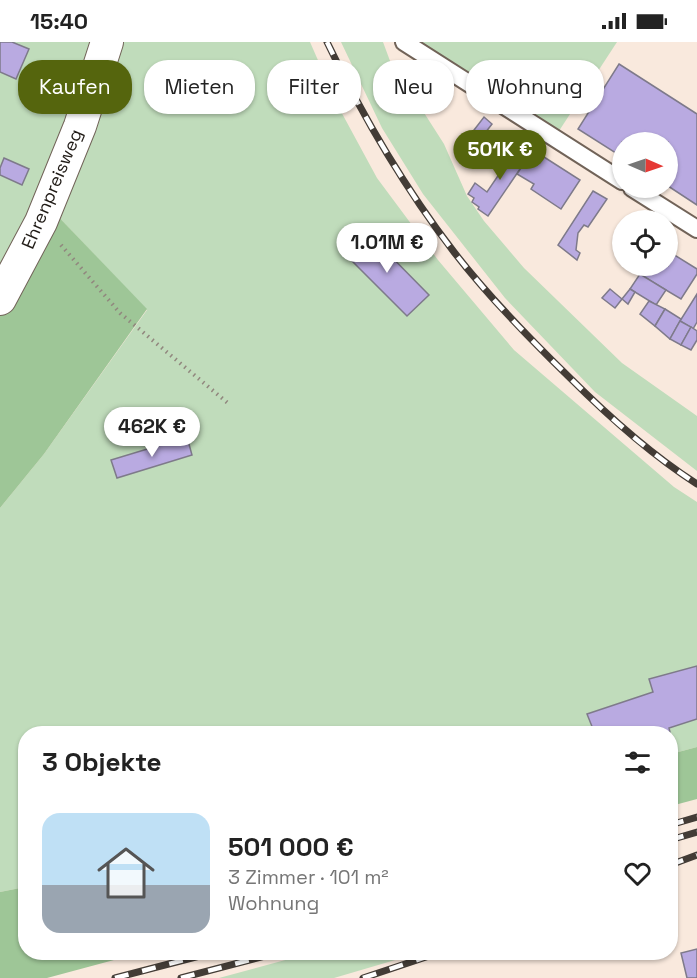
<!DOCTYPE html>
<html lang="de">
<meta charset="utf-8">
<style>
body{margin:0;font-family:"Space Grotesk",sans-serif;background:#f6f6f6;color:#222;height:100vh;display:flex;flex-direction:column;font-size:22px;white-space:nowrap}
*{box-sizing:border-box;margin:0}
p{font-size:20px;color:#767676}
.icon{flex:none;width:33px;height:33px;fill:none;stroke:currentColor;stroke-width:2;stroke-linecap:round;stroke-linejoin:round}
.map{position:relative;flex:1;overflow:hidden}
.sheet{position:absolute;left:18px;top:684px;width:660px;height:234px;display:flex;flex-direction:column;background:#fff;border-radius:24px;box-shadow:0 2px 4px #0004}
.sheet>*{flex:none}
.top-card{position:absolute;left:18px;top:18px;width:662px;height:54px;display:flex;gap:12px}
.needle{width:39px;rotate:92deg}
.buttons{position:absolute;left:612px;top:90px;display:grid;gap:12px}
.buttons a{display:grid;place-items:center;width:66px;height:66px;border-radius:50%;background:#fff;box-shadow:0 2px 4px #0004;font-size:30px}
.price{position:absolute;translate:-50% -51px;padding:0 14px;border-radius:21px;background:#fff;color:#222;font-size:20px;line-height:39px;filter:drop-shadow(0 2px 3px #0008)}
.price::after{content:'';position:absolute;left:50%;top:36px;width:18px;height:14px;margin-left:-9px;background:inherit;clip-path:polygon(0 0,100% 0,50% 100%)}
.price.current{background:#55650d;color:#fff}
ul{padding:0;list-style:none}
li{display:flex;align-items:center;gap:18px;height:150px;padding:0 24px}
li+li{border-top:2px solid #e0e0e0}
li span{display:grid;place-items:center;flex:none;width:168px;height:120px;border-radius:18px;color:#555}
li>.icon{margin-inline-start:auto}
span .icon{width:72px;height:72px;fill:#fffc;stroke-width:1}
li b{font-size:26px}
h2{display:flex;justify-content:space-between;align-items:center;height:72px;padding:0 24px;font-size:26px}
.tag{padding:0 21px;border-radius:24px;background:#fff;box-shadow:0 2px 4px #0004;font-size:21px;line-height:54px}
.tag.current{background:#55650d;color:#fff}
.status{display:flex;justify-content:space-between;align-items:center;height:42px;padding:0 30px;background:#fff;direction:ltr}
.status svg{height:16px;fill:currentColor}
.map>svg:first-child{display:block}
</style>
<div class="status"><b>15:40</b><svg viewBox="0 0 49 12"><path d="M0 12V9h3v3zM5 12V6h3v6zM10 12V3h3v9zM15 12V0h3v12zM26 1h20v11H26zM47 4h2v5h-2z"/></svg></div>
<div class="map">
<svg width="697" height="936" viewBox="0 0 697 936">
<rect width="100%" height="100%" fill="#f9e9dd"/>
<g fill="#c0dcbb">
<polygon points="0,0 102,0 0,246"/>
<polygon points="110,0 310,0 338,64 377,136 438,218 514,308 674,445 697,460 697,705 671,712 670,692 26,692 25,845 0,850 0,466 44,412 147,268 51,167"/>
<polygon points="341,0 383,0 393,27 405,41 444,102 467,154 484,179 524,226 622,321 697,374 697,429 595,350 505,256 423,152 382,86"/>
<polygon points="413,0 617,0 557,92"/>
<polygon points="311,911 311,910 419,911 334,936 219,936"/>
</g>
<g fill="#9ec697">
<polygon points="51,167 147,267 44,412 0,466 0,268"/>
<polygon points="697,705 697,757 671,764 671,712"/>
<polygon points="25,845 26,910 140,911 47,936 0,936 0,850"/>
</g>
<g fill="#b9aae1" stroke="#7e7a8a" stroke-width="1.5">
<polygon points="0,0 12,0 29,7 16,37 0,30"/>
<polygon points="619,22 697,72 697,163 668,144 668,100 622,100 622,115 578,87"/>
<polygon points="50,24 75,35 64,60 39,49"/>
<polygon points="484,75 492,82 479,99 471,92"/>
<polygon points="521,100 533,108 488,174 478,167 479,165 472,160 474,156 468,152 475,141 487,150"/>
<polygon points="533,108 580,138 561,167 531,147 534,142 517,132"/>
<polygon points="4,116 29,127 22,143 0,133 0,126"/>
<polygon points="593,149 607,157 588,185 584,183 578,191 576,208 580,211 577,218 558,203"/>
<polygon points="367,190 429,253 407,274 345,212"/>
<polygon points="668,209 697,227 697,232 681,257 634,229 638,224 668,224"/>
<polygon points="640,232 666,248 656,263 630,247"/>
<polygon points="610,247 622,257 615,266 602,256"/>
<polygon points="630,247 635,250 628,262 622,257"/>
<polygon points="697,252 697,280 693,287 680,279"/>
<polygon points="649,259 665,267 655,284 640,272"/>
<polygon points="665,267 681,277 670,297 655,284"/>
<polygon points="680,279 691,285 681,303 670,297"/>
<polygon points="691,285 697,289 697,298 691,308 681,303"/>
<polygon points="187,395 192,413 117,436 111,418"/>
<polygon points="697,624 697,677 669,686 670,690 666,692 595,692 587,672 653,650 649,637"/>
<polygon points="697,907 697,936 687,936 681,911"/>
</g>
<g fill="none" stroke-linecap="round" stroke-linejoin="round">
<defs>
<g id="lane">
<polyline points="404,0 622,139"/>
<polyline points="632,146 697,187"/>
</g>
<polyline id="street" points="0,257 41,180 80,84 107,0"/>
</defs>
<use href="#lane" stroke="#716358" stroke-width="20"/>
<use href="#street" stroke="#716358" stroke-width="34"/>
<polyline stroke="#91877e" stroke-width="4" stroke-dasharray="1.5 4.5" stroke-linecap="butt" points="61,203 120,271 229,362"/>
<use href="#lane" stroke="#fff" stroke-width="16"/>
<use href="#street" stroke="#fff" stroke-width="32"/>
<defs>
<g id="rail">
<path d="M 327,0 C 362,73 404,145 454,210 C 488,254 528,295 568,334 C 607,373 650,412 697,442"/>
<polyline points="670,783 697,775"/>
<polyline points="670,798 697,790"/>
<polyline points="670,823 697,813"/>
<polyline points="115,936 215,910"/>
<polyline points="181,936 280,910"/>
<polyline points="363,936 441,910"/>
</g>
</defs>
<use href="#rail" stroke="#433c36" stroke-width="7"/>
<use href="#rail" stroke="#fff" stroke-width="4.5" stroke-dasharray="14" stroke-linecap="butt"/>
</g>
<g text-anchor="middle" stroke-width="4.5" stroke-linejoin="round" paint-order="stroke">
<g font-size="18" fill="#201b16" stroke="#fff">
<text transform="translate(52 147) rotate(-67)" y="6">Ehrenpreisweg</text>
</g>
</g>
</svg>
<div class="buttons">
<a><svg class="needle" viewBox="-14 -14 28 28"><path d="M0-13l5 13h-10z" fill="#e53935"/><path d="M0 13l5-13h-10z" fill="#767676"/></svg></a>
<a><svg class="icon" aria-label="locate" viewBox="0 0 24 24"><circle cx="12" cy="12" r="6"/><path d="M12 2v4M12 18v4M2 12h4M18 12h4"/></svg></a>
</div>
<b class="price current" style="left:500px;top:139px">501K €</b>
<b class="price" style="left:387px;top:232px">1.01M €</b>
<b class="price" style="left:152px;top:416px">462K €</b>
<div class="top-card">
<a class="tag current">Kaufen</a>
<a class="tag">Mieten</a>
<a class="tag">Filter</a>
<a class="tag">Neu</a>
<a class="tag">Wohnung</a>
</div>
<section class="sheet">
<h2>3 Objekte<svg class="icon" aria-label="filters" viewBox="0 0 24 24"><path d="M4 7h16M4 17h16"/><circle cx="9" cy="7" r="2"/><circle cx="15" cy="17" r="2"/></svg></h2>
<ul>
<li><span style="background:linear-gradient(#bfe0f5 60%,#9aa5b1 0)"><svg class="icon" aria-label="home" viewBox="0 0 24 24"><path d="M3 11l9-7 9 7M6 9v11h12V9"/></svg></span><div><b>501 000 €</b><p>3 Zimmer · 101 m²</p><p>Wohnung</p></div><svg class="icon" aria-label="heart" viewBox="0 0 24 24"><path d="M12 20l-8-8c-3-5 5-10 8-4 3-6 11-1 8 4z"/></svg></li>
</ul>
</section>
</div>
